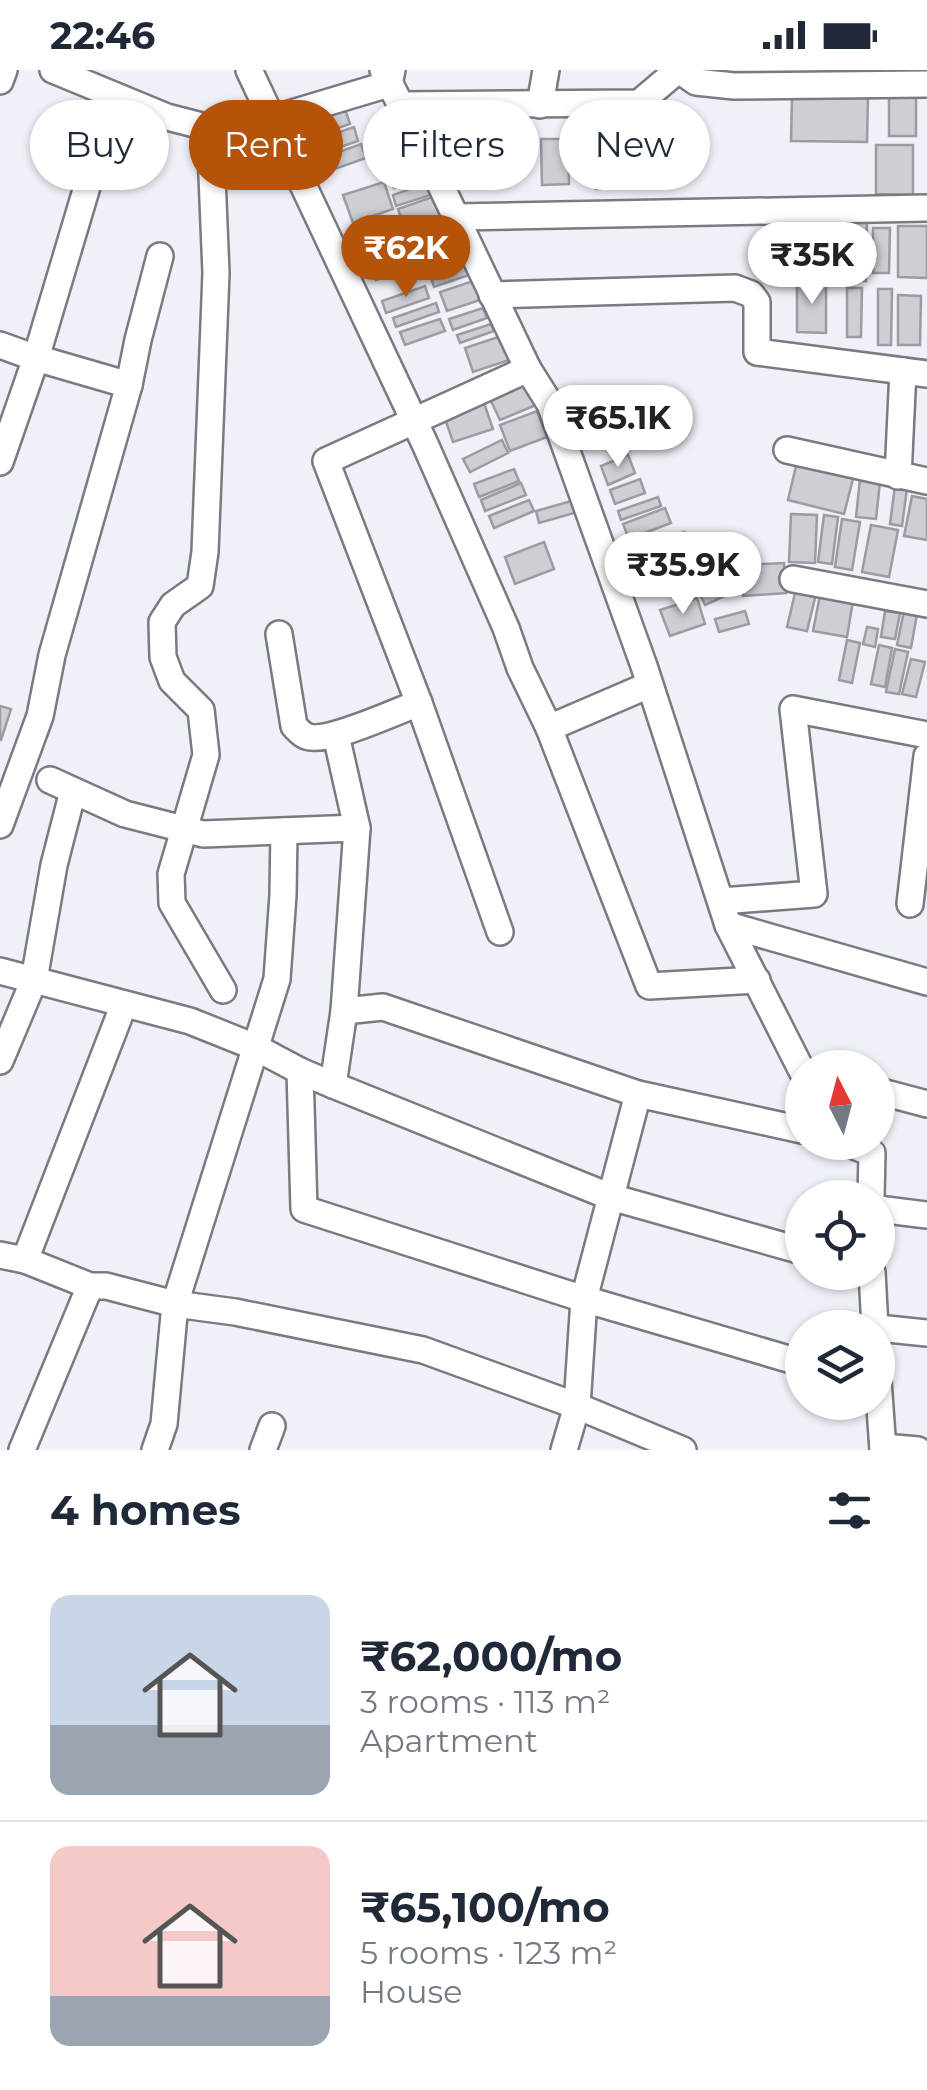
<!DOCTYPE html>
<meta charset="utf-8">
<style>
body{margin:0;font-family:Montserrat,sans-serif;background:#f2f2f3;color:#1f2937;height:100vh;display:flex;flex-direction:column;font-size:38px;white-space:nowrap}
*{box-sizing:border-box;margin:0}
p{font-size:32px;color:#747a83}
.icon{flex:none;width:55px;height:55px;fill:none;stroke:currentColor;stroke-width:2;stroke-linecap:round;stroke-linejoin:round}
.map{position:relative;height:1380px;overflow:hidden}
.details{display:flex;flex-direction:column;background:#fff;flex:1}
.details>*{flex:none}
.top-card{position:absolute;left:30px;top:30px;width:868px;height:90px;display:flex;gap:20px}
.needle{width:65px;rotate:354deg}
.fabs{position:absolute;left:785px;top:980px;display:grid;gap:20px}
.fabs a{display:grid;place-items:center;width:110px;height:110px;border-radius:50%;background:#fff;box-shadow:0 2px 8px #0004;font-size:50px}
.price{position:absolute;translate:-50% -85px;padding:0 22px;border-radius:35px;background:#fff;color:#222;font-size:32px;line-height:65px;filter:drop-shadow(0 2px 5px #0008)}
.price::after{content:'';position:absolute;left:50%;top:60px;width:30px;height:22px;margin-left:-15px;background:inherit;clip-path:polygon(0 0,100% 0,50% 100%)}
.price.selected{background:#b45309;color:#fff}
ul{padding:0;list-style:none}
li{display:flex;align-items:center;gap:30px;height:250px;padding:0 50px}
li+li{border-top:2px solid #e0e1e3}
li span{display:grid;place-items:center;flex:none;width:280px;height:200px;border-radius:20px;color:#555}
li>.icon{margin-inline-start:auto}
span .icon{width:120px;height:120px;fill:#fffc;stroke-width:1}
li b{font-size:42px}
h2{display:flex;justify-content:space-between;align-items:center;height:120px;padding:0 50px;font-size:42px}
.pill{padding:0 35px;border-radius:45px;background:#fff;box-shadow:0 2px 8px #0004;font-size:35px;line-height:90px}
.pill.selected{background:#b45309;color:#fff}
.status{display:flex;justify-content:space-between;align-items:center;height:70px;padding:0 50px;background:#fff;direction:ltr}
.status svg{height:28px;fill:currentColor}
.map>svg:first-child{display:block}
</style>
<div class="status"><b>22:46</b><svg viewBox="0 0 49 12"><path d="M0 12V9h3v3zM5 12V6h3v6zM10 12V3h3v9zM15 12V0h3v12zM26 1h20v11H26zM47 4h2v5h-2z"/></svg></div>
<div class="map">
<svg width="927" height="1380" viewBox="0 0 927 1380">
<rect width="100%" height="100%" fill="#eff1f8"/>
<g fill="#cdcfd5" stroke="#9a9ca2" stroke-width="2.5">
<rect x="889" y="18" width="27" height="48"/>
<polygon points="792,28 868,28 867,72 791,71"/>
<polygon points="342,30 350,54 311,67 303,43"/>
<polygon points="354,57 358,71 320,84 316,70"/>
<polygon points="414,67 418,80 376,94 372,81"/>
<polygon points="541,69 568,69 569,114 542,115"/>
<polygon points="624,70 625,118 596,119 595,71"/>
<polygon points="361,74 366,88 329,101 325,87"/>
<polygon points="876,75 913,75 913,125 876,124"/>
<polygon points="426,97 429,106 394,118 391,109"/>
<polygon points="433,111 437,123 396,136 393,125"/>
<polygon points="384,112 393,139 353,153 343,125"/>
<polygon points="441,124 448,144 405,158 398,139"/>
<polygon points="786,147 831,147 830,185 786,185"/>
<polygon points="449,152 458,177 425,188 416,163"/>
<polygon points="852,152 867,152 866,211 852,211"/>
<polygon points="898,156 927,156 927,208 898,207"/>
<polygon points="873,158 890,158 889,203 873,203"/>
<polygon points="411,169 420,195 376,210 367,184"/>
<polygon points="462,184 469,205 434,217 427,196"/>
<polygon points="476,210 483,229 447,241 440,222"/>
<polygon points="797,212 826,212 826,263 797,262"/>
<polygon points="425,216 429,228 386,243 382,231"/>
<polygon points="847,218 862,218 861,267 847,267"/>
<polygon points="878,219 892,219 891,275 878,275"/>
<polygon points="898,225 921,226 920,275 898,275"/>
<polygon points="436,233 439,242 396,257 393,248"/>
<polygon points="483,238 487,248 453,260 449,249"/>
<polygon points="440,249 445,261 405,275 400,262"/>
<polygon points="491,254 494,261 460,273 457,265"/>
<polygon points="501,266 509,290 473,302 465,278"/>
<polygon points="526,311 536,335 500,350 489,327"/>
<polygon points="484,333 493,359 453,372 444,346"/>
<polygon points="537,341 547,367 510,381 500,355"/>
<polygon points="502,370 508,383 470,402 463,389"/>
<polygon points="628,385 635,403 608,415 601,396"/>
<polygon points="797,392 854,405 844,444 788,430"/>
<polygon points="514,399 519,411 479,427 474,414"/>
<polygon points="640,409 645,423 615,434 610,420"/>
<polygon points="860,409 880,412 876,449 856,447"/>
<polygon points="521,413 526,425 485,441 481,430"/>
<polygon points="895,416 907,418 902,456 890,454"/>
<polygon points="912,426 927,429 927,470 904,466"/>
<polygon points="658,427 661,436 621,450 618,441"/>
<polygon points="582,428 585,440 539,453 536,441"/>
<polygon points="529,430 534,441 494,458 489,446"/>
<polygon points="665,438 671,453 629,469 623,454"/>
<polygon points="791,444 817,445 815,493 789,492"/>
<polygon points="824,445 838,447 832,494 818,492"/>
<polygon points="842,449 860,452 852,500 835,497"/>
<polygon points="871,455 898,460 889,507 862,502"/>
<polygon points="684,462 694,491 647,508 637,478"/>
<polygon points="544,472 554,499 515,514 505,487"/>
<polygon points="712,492 727,525 705,535 690,502"/>
<polygon points="784,493 786,523 743,526 742,495"/>
<polygon points="796,519 816,524 807,561 787,557"/>
<polygon points="820,525 853,531 847,567 813,561"/>
<polygon points="697,528 705,554 670,566 660,540"/>
<polygon points="745,541 749,554 719,562 715,549"/>
<polygon points="885,541 900,543 895,569 881,567"/>
<polygon points="904,541 917,544 911,578 897,575"/>
<polygon points="867,557 878,559 875,577 863,574"/>
<polygon points="847,570 860,573 852,613 839,610"/>
<polygon points="879,575 892,578 885,617 871,614"/>
<polygon points="895,579 908,582 899,624 886,622"/>
<polygon points="911,589 925,592 916,627 902,624"/>
<polygon points="0,636 11,639 1,670 0,670"/>
</g>
<g fill="none" stroke-linecap="round" stroke-linejoin="round">
<defs>
<g id="minor">
<polyline points="53,0 167,47 210,58 272,49 389,14 392,0"/>
<polyline points="249,0 425,374 506,558 520,598 549,658 649,916 757,910"/>
<polyline points="383,0 434,101 528,299 550,334 644,596 728,855 802,1001"/>
<polyline points="679,0 696,12 734,16 927,14"/>
<polyline points="0,11 4,0"/>
<polyline points="401,35 639,33 678,0"/>
<polyline points="540,35 546,0"/>
<polyline points="210,58 216,203 205,482 200,516 173,535 162,552 163,587 172,611 201,640 206,685 171,804 172,833 223,920"/>
<polyline points="456,147 927,138"/>
<polyline points="492,225 735,218 751,224 757,232 757,282 927,304"/>
<polyline points="0,275 36,288 129,315 52,585 40,646 0,755"/>
<polyline points="129,315 138,270 160,186"/>
<polyline points="787,380 927,411"/>
<polyline points="0,392 36,288 114,26"/>
<polyline points="898,406 903,301"/>
<polyline points="793,509 927,534"/>
<path d="M 279,564 L 294,656 C 298,660 301,664 306,666 C 325,675 397,641 419,633"/>
<polyline points="549,658 649,615"/>
<polyline points="50,710 125,744 203,764 357,758"/>
<polyline points="721,831 814,824 793,639 927,665"/>
<polyline points="910,834 927,686"/>
<polyline points="728,855 927,912"/>
<polyline points="500,862 419,633 326,391 528,299"/>
<polyline points="0,901 190,951 255,977 300,1001 333,1015 611,1127 802,1181"/>
<polyline points="344,941 383,937 638,1024 802,1060"/>
<polyline points="0,991 34,910 54,795 73,721"/>
<polyline points="300,1001 304,1139 584,1229 802,1293"/>
<polyline points="333,1015 344,941 357,758 336,665"/>
<polyline points="878,1021 927,1034"/>
<polyline points="844,1072 872,1083 871,1128"/>
<polyline points="878,1139 927,1145"/>
<polyline points="0,1185 25,1190 90,1216 106,1216 175,1234 235,1242 423,1280 577,1336 683,1380"/>
<polyline points="25,1190 124,934"/>
<polyline points="872,1202 875,1258"/>
<polyline points="878,1258 927,1263"/>
<polyline points="878,1310 883,1380"/>
<polyline points="883,1377 918,1380"/>
<polyline points="22,1380 90,1216"/>
<polyline points="155,1380 164,1354 175,1234 277,909 283,825 284,761"/>
<polyline points="263,1380 272,1356"/>
<polyline points="564,1380 577,1336 584,1229 638,1024"/>
</g>
</defs>
<use href="#minor" stroke="#797b81" stroke-width="30"/>
<use href="#minor" stroke="#fff" stroke-width="25"/>
</g>
</svg>
<div class="fabs">
<a><svg class="needle" viewBox="-14 -14 28 28"><path d="M0-13l5 13h-10z" fill="#e53935"/><path d="M0 13l5-13h-10z" fill="#747a83"/></svg></a>
<a><svg class="icon" aria-label="locate" viewBox="0 0 24 24"><circle cx="12" cy="12" r="6"/><path d="M12 2v4M12 18v4M2 12h4M18 12h4"/></svg></a>
<a><svg class="icon" aria-label="layers" viewBox="0 0 24 24"><path d="M12 4l9 5-9 5-9-5zM3 14l9 5 9-5"/></svg></a>
</div>
<b class="price selected" style="left:406px;top:230px">₹62K</b>
<b class="price" style="left:812px;top:237px">₹35K</b>
<b class="price" style="left:618px;top:400px">₹65.1K</b>
<b class="price" style="left:683px;top:547px">₹35.9K</b>
<div class="top-card">
<a class="pill">Buy</a>
<a class="pill selected">Rent</a>
<a class="pill">Filters</a>
<a class="pill">New</a>
</div>
</div>
<section class="details">
<h2>4 homes<svg class="icon" aria-label="filters" viewBox="0 0 24 24"><path d="M4 7h16M4 17h16"/><circle cx="9" cy="7" r="2"/><circle cx="15" cy="17" r="2"/></svg></h2>
<ul>
<li><span style="background:linear-gradient(#c9d6e8 65%,#9aa5b1 0)"><svg class="icon" aria-label="home" viewBox="0 0 24 24"><path d="M3 11l9-7 9 7M6 9v11h12V9"/></svg></span><div><b>₹62,000/mo</b><p>3 rooms · 113 m²</p><p>Apartment</p></div></li>
<li><span style="background:linear-gradient(#f6c9c9 75%,#9aa5b1 0)"><svg class="icon" aria-label="home" viewBox="0 0 24 24"><path d="M3 11l9-7 9 7M6 9v11h12V9"/></svg></span><div><b>₹65,100/mo</b><p>5 rooms · 123 m²</p><p>House</p></div></li>
</ul>
</section>
